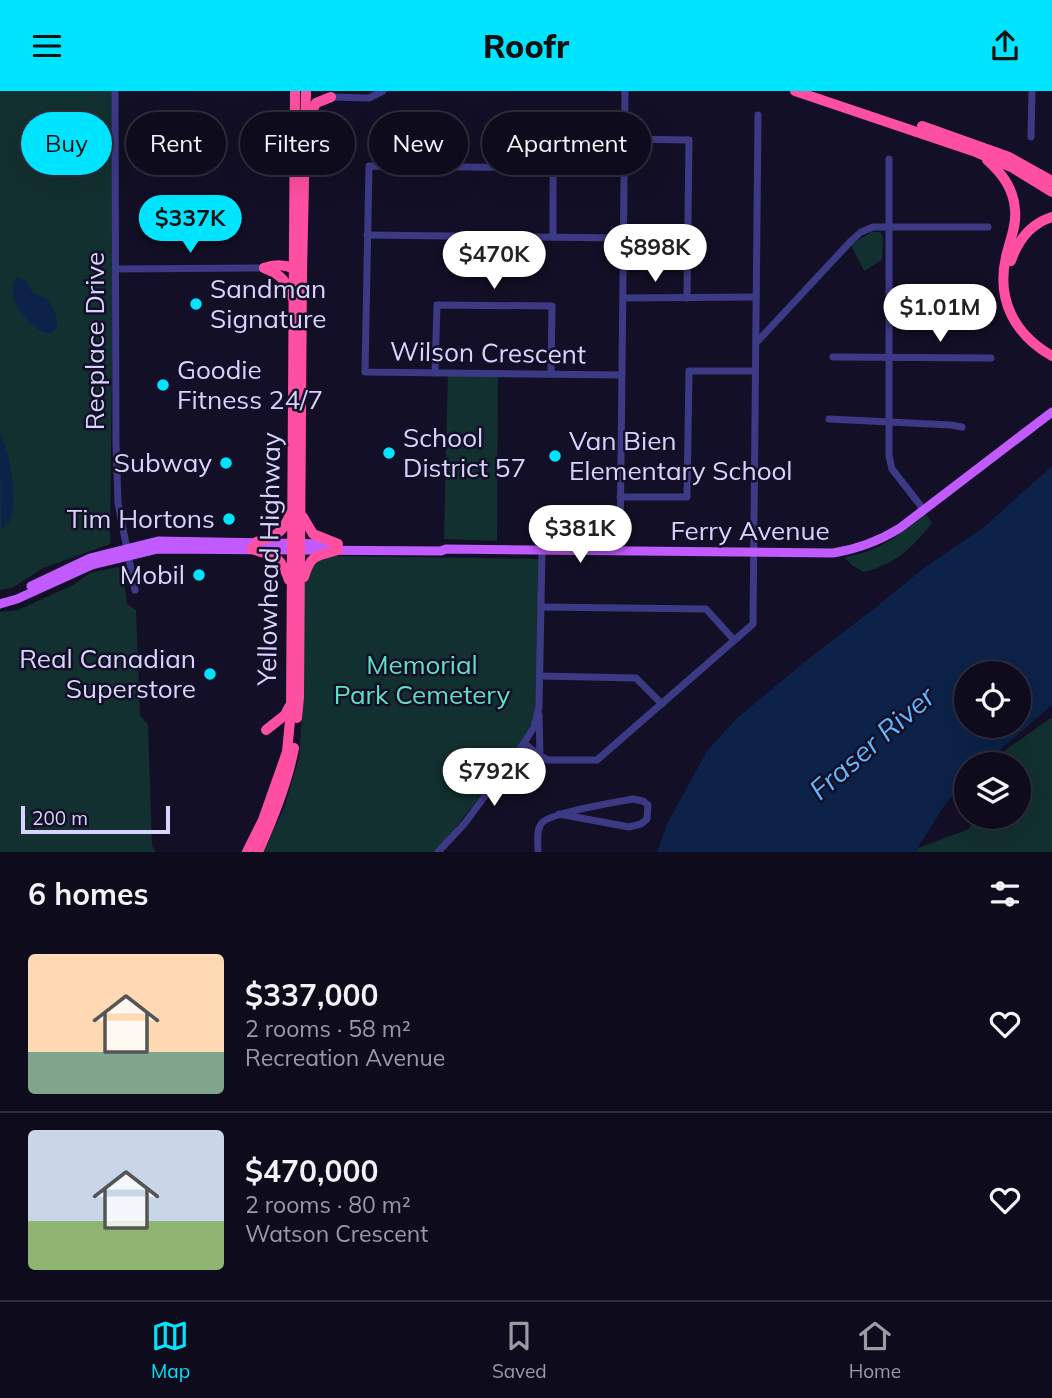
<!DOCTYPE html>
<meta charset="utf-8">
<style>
body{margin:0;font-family:Mulish,sans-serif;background:#1c1929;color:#f1f3f6;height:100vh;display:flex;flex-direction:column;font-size:26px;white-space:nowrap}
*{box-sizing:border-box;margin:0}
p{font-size:23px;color:#9b9ba3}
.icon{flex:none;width:38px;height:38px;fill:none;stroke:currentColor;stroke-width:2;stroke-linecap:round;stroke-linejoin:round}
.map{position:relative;height:761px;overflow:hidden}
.sheet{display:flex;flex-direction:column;background:#0e0b1c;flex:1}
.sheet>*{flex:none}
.hud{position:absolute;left:21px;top:21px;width:700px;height:63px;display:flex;gap:14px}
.fabs{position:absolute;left:954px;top:570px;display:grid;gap:14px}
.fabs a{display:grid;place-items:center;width:77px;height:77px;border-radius:50%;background:#0e0b1c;box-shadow:0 7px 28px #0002,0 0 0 2px #2e2b3b;font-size:35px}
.scale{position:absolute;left:21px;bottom:18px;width:149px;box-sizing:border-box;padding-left:7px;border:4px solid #d9d4ff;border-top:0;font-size:19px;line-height:24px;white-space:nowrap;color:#d9d4ff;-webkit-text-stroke:5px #130f26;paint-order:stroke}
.price{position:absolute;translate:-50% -60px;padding:0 16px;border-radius:24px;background:#fff;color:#222;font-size:23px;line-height:46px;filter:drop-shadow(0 2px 4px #0008)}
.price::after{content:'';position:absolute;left:50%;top:42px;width:21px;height:16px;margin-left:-10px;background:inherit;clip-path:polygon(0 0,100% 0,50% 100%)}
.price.current{background:#00e5ff;color:#111}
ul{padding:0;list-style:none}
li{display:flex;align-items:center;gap:21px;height:175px;padding:0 28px}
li+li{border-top:2px solid #2e2b3b}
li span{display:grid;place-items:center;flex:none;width:196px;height:140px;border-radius:7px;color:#555}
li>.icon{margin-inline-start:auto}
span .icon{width:84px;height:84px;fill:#fffc;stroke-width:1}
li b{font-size:30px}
h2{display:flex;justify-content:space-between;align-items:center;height:84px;padding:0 28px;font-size:30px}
.tag{padding:0 24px;border-radius:32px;background:#0e0b1c;box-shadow:0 7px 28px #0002,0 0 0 2px #2e2b3b;font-size:24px;line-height:63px}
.tag.current{background:#00e5ff;color:#111}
header{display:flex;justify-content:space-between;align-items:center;height:91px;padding:0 28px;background:#00e5ff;color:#111;font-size:32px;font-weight:800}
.dock{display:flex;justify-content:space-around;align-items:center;height:98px;border-top:2px solid #2e2b3b;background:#0e0b1c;font-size:19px;color:#9b9ba3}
.dock a{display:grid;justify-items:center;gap:4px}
.dock .current{color:#00e5ff}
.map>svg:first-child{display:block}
</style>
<header><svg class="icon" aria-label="menu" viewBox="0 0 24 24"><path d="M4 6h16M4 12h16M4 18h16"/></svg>Roofr<svg class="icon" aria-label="share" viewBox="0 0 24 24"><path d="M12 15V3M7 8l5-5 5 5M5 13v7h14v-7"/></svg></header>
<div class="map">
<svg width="1052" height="761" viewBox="0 0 1052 761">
<rect width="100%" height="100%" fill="#130f26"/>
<g fill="#12302f">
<polygon points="0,0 115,0 110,453 43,477 12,497 0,499"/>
<polygon points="871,141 880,141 883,146 882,169 864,180 851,154"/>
<polygon points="448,279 498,279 497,450 444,448"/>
<path d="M 926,423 L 932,432 C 911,458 897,472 864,481 L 853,475 L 844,466 C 880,461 898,444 926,423 Z"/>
<polygon points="327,465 541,468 540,615 521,654 436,761 263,761 284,717 299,667 304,599 304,495 309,478 315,472"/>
<polygon points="118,476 123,481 127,513 136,519 140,624 148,634 152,755 156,761 0,761 0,521 18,519 73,494 90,482"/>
<polygon points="1052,626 1052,761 915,761 918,757 969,738 974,726 1018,726 1018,674 996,674 1001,662"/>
</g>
<g fill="#0c2248" fill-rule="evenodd">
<path d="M 18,186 L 27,190 C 29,199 35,205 45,206 C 54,215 57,224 57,236 L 51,242 C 31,244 0,200 18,186 Z"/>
<path d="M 0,343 C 10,359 19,415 9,431 C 8,432 2,438 1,439 Z"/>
<path d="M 1052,375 L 1052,614 L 983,674 L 966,674 L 966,689 L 946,712 L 915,761 L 657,761 L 668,731 L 707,660 L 737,627 L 807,569 L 876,516 L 924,477 L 984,436 ZM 966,583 L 1018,583 L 1018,635 L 966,635 Z"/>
</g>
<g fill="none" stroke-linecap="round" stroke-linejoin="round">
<g stroke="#3d3a85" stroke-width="7">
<polyline points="115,0 116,353 118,412 135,499"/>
<polyline points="331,6 369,7 383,0"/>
<polyline points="1031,46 1032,0"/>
<polyline points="625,48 689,49 687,207"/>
<polyline points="255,53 278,54"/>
<polyline points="889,68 889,365 892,378 924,419"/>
<polyline points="367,144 624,147"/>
<polyline points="553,146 553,77 369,75 365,281 622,284"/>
<polyline points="116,178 264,177"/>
<polyline points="889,201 957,201"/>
<polyline points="623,207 756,206"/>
<polyline points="756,252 851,150 861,141 873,136 988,136"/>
<polyline points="833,266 991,267"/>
<polyline points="435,282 437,214 552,215 551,283"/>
<polyline points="829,328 951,334 962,336"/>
<polyline points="620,406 687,406 689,280 755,280"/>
<polyline points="620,460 625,0"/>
<polyline points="541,516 706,518 734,549"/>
<polyline points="540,585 636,587 662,613"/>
<polyline points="539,624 540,665"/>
<polyline points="524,652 540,665 548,669 597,669 753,533 758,24"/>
<polyline points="438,761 465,732 524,652 534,636 539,616 542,459"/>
<path d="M 538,761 C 538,753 536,740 541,733 C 547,722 617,711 633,708 L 643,710 L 648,714 L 647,728 L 641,733 L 629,736 L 559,723"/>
</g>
<g stroke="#c25bff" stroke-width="9">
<polyline points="31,495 90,467 158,450 334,453"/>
<path d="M 0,513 L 17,508 L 92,474 L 158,458 L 441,460 L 446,458 L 833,462 C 858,458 879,450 900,437 L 1052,321"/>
</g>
<g stroke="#ff4fa3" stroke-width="10">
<polyline points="795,0 973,60 1013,77 1052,101"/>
<polyline points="308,28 316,12 331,6"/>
<polyline points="922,35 1009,66 1052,90"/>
<path d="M 293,37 C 290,46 287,50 278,54 L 288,63 L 294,74"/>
<path d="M 987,69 C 1002,82 1014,98 1015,119 C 1017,135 1009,151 1006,166 C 996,209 1015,244 1052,265"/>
<path d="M 1011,170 C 1018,149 1030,133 1052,126"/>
<path d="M 264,177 C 275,173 289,173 298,181"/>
<path d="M 264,177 C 280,183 287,190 292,206"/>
<polyline points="303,426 313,443 338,453"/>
<path d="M 256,451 C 275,445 283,443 290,423"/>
<path d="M 251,458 C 275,465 280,464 289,489"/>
<path d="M 304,486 C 311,463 316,465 338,459"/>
<polyline points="297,627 299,606 302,181 306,0"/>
<polyline points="266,639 285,624 289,616"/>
<polyline points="247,761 263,729 287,661 291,619 295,0"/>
<path d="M 258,761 C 273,727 287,693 294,657"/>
</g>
</g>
<g fill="#00e5ff" stroke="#130f26" stroke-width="2.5">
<circle cx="196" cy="213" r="7"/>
<circle cx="163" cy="294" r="7"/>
<circle cx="389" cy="362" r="7"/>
<circle cx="555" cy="365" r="7"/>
<circle cx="226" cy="372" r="7"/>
<circle cx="229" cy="428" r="7"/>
<circle cx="199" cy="484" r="7"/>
<circle cx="210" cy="583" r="7"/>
</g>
<g text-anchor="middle" stroke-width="5" stroke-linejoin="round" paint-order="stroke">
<g font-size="26" fill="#d9d4ff" stroke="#130f26" text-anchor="start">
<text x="210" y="207">Sandman<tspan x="210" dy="30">Signature</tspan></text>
<text x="177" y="288">Goodie<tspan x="177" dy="30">Fitness 24/7</tspan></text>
<text x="403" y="356">School<tspan x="403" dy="30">District 57</tspan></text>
<text x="569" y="359">Van Bien<tspan x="569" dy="30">Elementary School</tspan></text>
<text x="212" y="381" text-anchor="end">Subway</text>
<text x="215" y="437" text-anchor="end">Tim Hortons</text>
<text x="185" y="493" text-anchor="end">Mobil</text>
<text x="196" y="577" text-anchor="end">Real Canadian<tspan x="196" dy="30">Superstore</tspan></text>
</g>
<g font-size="26" fill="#d9d4ff" stroke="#130f26">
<text transform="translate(95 250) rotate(-90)" y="9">Recplace Drive</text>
<text transform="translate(488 262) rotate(1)" y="9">Wilson Crescent</text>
<text x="750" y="449">Ferry Avenue</text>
<text transform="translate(269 468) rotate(-89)" y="9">Yellowhead Highway</text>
</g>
<g font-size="26" fill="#5fe0c0" stroke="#130f26">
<text x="422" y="583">Memorial<tspan x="422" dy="30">Park Cemetery</tspan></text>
</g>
<g font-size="28" font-style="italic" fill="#62b6ff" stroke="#130f26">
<text transform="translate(872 652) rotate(-41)" y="10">Fraser River</text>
</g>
</g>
</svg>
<div class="fabs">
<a><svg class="icon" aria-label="locate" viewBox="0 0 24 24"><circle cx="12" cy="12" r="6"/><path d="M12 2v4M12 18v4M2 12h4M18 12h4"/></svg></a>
<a><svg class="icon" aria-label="layers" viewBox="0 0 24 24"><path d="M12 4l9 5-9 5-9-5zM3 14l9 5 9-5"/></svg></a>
</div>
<div class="scale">200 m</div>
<b class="price current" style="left:190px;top:164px">$337K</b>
<b class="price" style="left:655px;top:193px">$898K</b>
<b class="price" style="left:494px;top:200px">$470K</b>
<b class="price" style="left:940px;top:253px">$1.01M</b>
<b class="price" style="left:580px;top:474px">$381K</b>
<b class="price" style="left:494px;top:717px">$792K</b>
<div class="hud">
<a class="tag current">Buy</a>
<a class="tag">Rent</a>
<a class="tag">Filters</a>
<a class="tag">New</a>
<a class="tag">Apartment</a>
</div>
</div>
<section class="sheet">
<h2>6 homes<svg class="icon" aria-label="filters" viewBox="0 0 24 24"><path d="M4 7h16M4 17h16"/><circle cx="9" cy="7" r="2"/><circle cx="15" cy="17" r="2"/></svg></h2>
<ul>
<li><span style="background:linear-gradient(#ffd9b3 70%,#7fa58c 0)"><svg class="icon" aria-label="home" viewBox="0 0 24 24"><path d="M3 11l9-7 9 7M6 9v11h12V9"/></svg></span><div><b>$337,000</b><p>2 rooms · 58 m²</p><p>Recreation Avenue</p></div><svg class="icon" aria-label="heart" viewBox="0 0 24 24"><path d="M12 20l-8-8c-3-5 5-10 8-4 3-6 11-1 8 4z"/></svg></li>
<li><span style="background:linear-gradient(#c9d6e8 65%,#8fb573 0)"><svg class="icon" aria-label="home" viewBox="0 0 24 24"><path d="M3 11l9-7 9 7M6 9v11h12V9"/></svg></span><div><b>$470,000</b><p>2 rooms · 80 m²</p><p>Watson Crescent</p></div><svg class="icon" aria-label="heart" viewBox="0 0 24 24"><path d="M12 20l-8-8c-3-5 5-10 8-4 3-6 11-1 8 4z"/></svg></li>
</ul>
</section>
<nav class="dock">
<a class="current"><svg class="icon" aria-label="map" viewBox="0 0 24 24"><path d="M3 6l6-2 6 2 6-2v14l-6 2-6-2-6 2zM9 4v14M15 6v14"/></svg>Map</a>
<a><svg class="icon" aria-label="saved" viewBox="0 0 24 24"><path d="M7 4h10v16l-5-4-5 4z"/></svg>Saved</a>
<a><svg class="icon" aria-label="home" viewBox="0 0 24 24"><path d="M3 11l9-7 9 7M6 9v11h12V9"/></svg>Home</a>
</nav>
